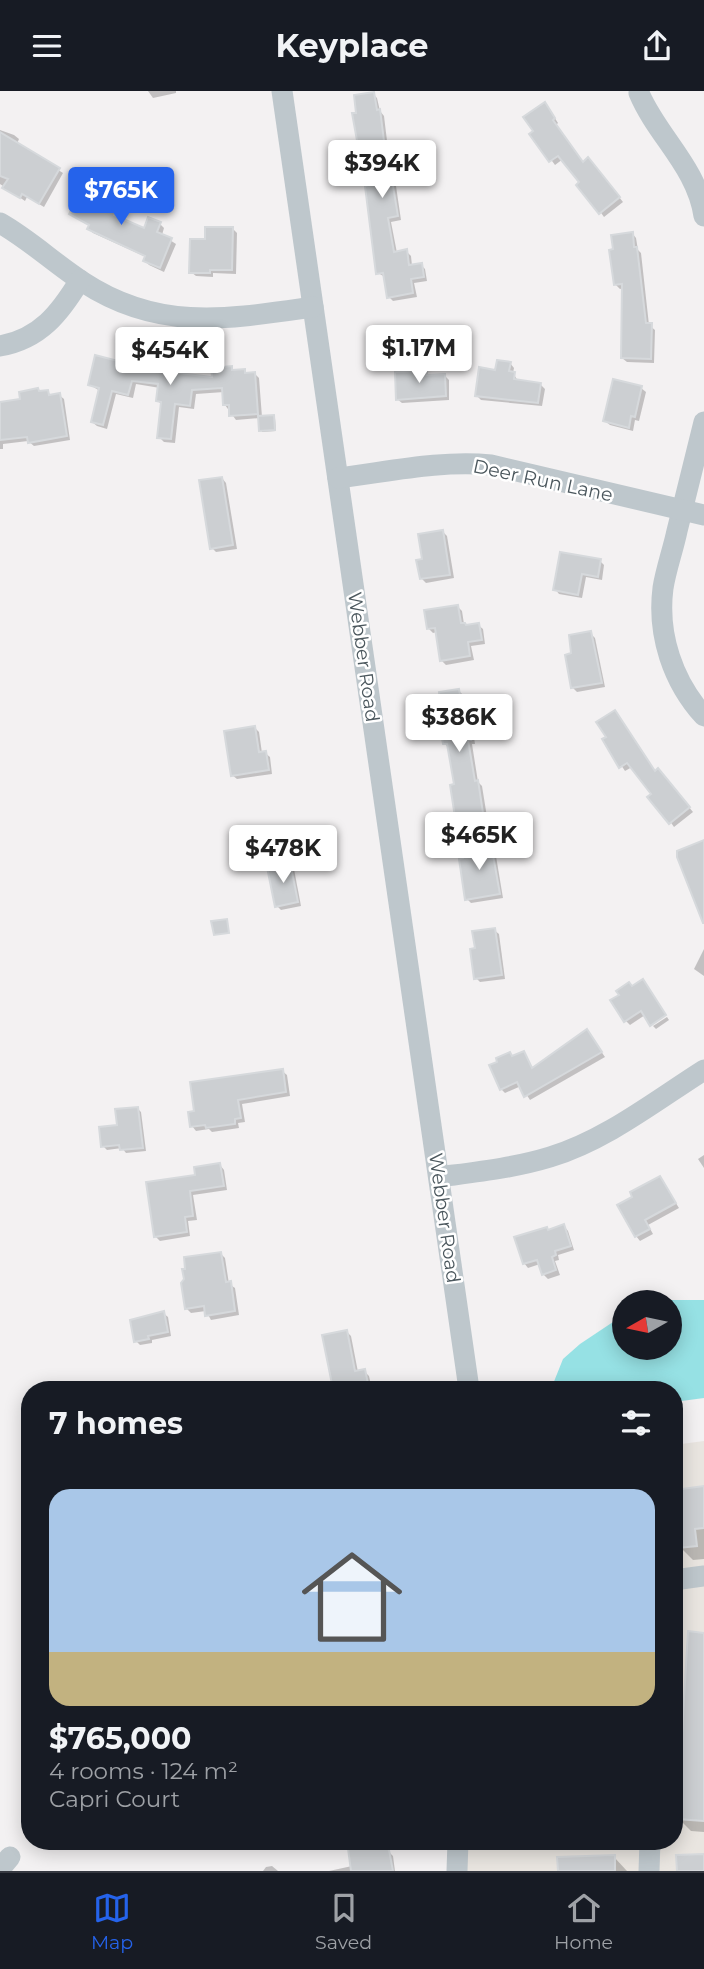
<!DOCTYPE html>
<meta charset="utf-8">
<style>
body{margin:0;font-family:Montserrat,sans-serif;background:#20242c;color:#f1f3f6;height:100vh;display:flex;flex-direction:column;font-size:26px;white-space:nowrap}
*{box-sizing:border-box;margin:0}
p{font-size:23px;color:#9ea1a6}
.icon{flex:none;width:38px;height:38px;fill:none;stroke:currentColor;stroke-width:2;stroke-linecap:round;stroke-linejoin:round}
.map{position:relative;flex:1;overflow:hidden}
.side{position:absolute;left:21px;top:1290px;width:662px;height:469px;display:flex;flex-direction:column;background:#171b24;border-radius:28px;box-shadow:0 4px 18px #0003}
.side>*{flex:none}
.needle{width:46px;rotate:261deg}
.tools{position:absolute;left:612px;top:1199px;display:grid;gap:14px}
.tools a{display:grid;place-items:center;width:70px;height:70px;border-radius:50%;background:#171b24;box-shadow:0 4px 18px #0003;font-size:35px}
.price{position:absolute;translate:-50% -60px;padding:0 16px;border-radius:7px;background:#fff;color:#222;font-size:23px;line-height:46px;filter:drop-shadow(0 2px 4px #0008)}
.price::after{content:'';position:absolute;left:50%;top:42px;width:21px;height:16px;margin-left:-10px;background:inherit;clip-path:polygon(0 0,100% 0,50% 100%)}
.price.on{background:#2563eb;color:#fff}
ul{padding:0;list-style:none}
li{display:grid;align-content:center;gap:14px;height:371px;padding:0 28px}
li+li{border-top:2px solid #363941}
li span{display:grid;place-items:center;height:217px;border-radius:21px;color:#555}
li>.icon{margin-inline-start:auto}
span .icon{width:126px;height:126px;fill:#fffc;stroke-width:1}
li b{font-size:30px}
h2{display:flex;justify-content:space-between;align-items:center;height:84px;padding:0 28px;font-size:30px}
header{display:flex;justify-content:space-between;align-items:center;height:91px;padding:0 28px;background:#171b24;font-size:32px;font-weight:700}
.tabs{display:flex;justify-content:space-around;align-items:center;height:98px;border-top:2px solid #363941;background:#171b24;font-size:19px;color:#9ea1a6}
.tabs a{display:grid;justify-items:center;gap:4px}
.tabs .on{color:#2563eb}
.map>svg:first-child{display:block}
</style>
<header><svg class="icon" aria-label="menu" viewBox="0 0 24 24"><path d="M4 6h16M4 12h16M4 18h16"/></svg>Keyplace<svg class="icon" aria-label="share" viewBox="0 0 24 24"><path d="M12 15V3M7 8l5-5 5 5M5 13v7h14v-7"/></svg></header>
<div class="map">
<svg width="704" height="1780" viewBox="0 0 704 1780">
<rect width="100%" height="100%" fill="#f3f1f2"/>
<polygon fill="#e9e5e0" points="704,1350 704,1780 464,1780 466,1750 674,1750 674,1354"/>
<polygon fill="#96e1e4" points="671,1209 704,1209 704,1307 674,1311 674,1298 551,1298 563,1268 580,1253 625,1223 625,1256 670,1256 670,1211 657,1211"/>
<g fill="#0003">
<polygon points="148,0 176,0 176,2 153,7"/>
<polygon points="373,3 377,7 380,20 384,25 392,91 396,95 401,129 391,131 397,162 406,160 411,165 412,175 421,174 425,178 427,190 414,192 417,206 393,210 389,206 385,186 378,182 370,96 365,60 359,55"/>
<polygon points="549,18 558,32 556,34 583,73 593,73 623,111 604,126 563,68 555,74 532,43"/>
<polygon points="0,39 14,44 19,48 17,53 63,82 44,116 27,106 25,110 0,93"/>
<polygon points="107,101 112,106 107,114 120,123 118,128 145,139 160,133 164,137 162,144 176,153 164,181 149,174 145,170 146,166 93,142 89,138 90,135 71,122 92,104"/>
<polygon points="233,138 237,142 236,183 213,182 213,186 196,185 191,181 206,150"/>
<polygon points="632,142 636,147 638,159 641,162 649,234 655,239 654,272 627,271 622,267 624,197 620,198 615,193"/>
<polygon points="136,268 139,271 170,275 174,279 174,283 214,288 231,277 235,281 255,283 259,287 262,326 275,327 276,340 262,341 260,327 236,329 225,314 224,301 196,303 194,318 179,316 175,352 164,351 159,346 163,315 158,310 160,297 136,293 133,307 116,303 107,338 97,335 92,331 100,300 90,294 119,272"/>
<polygon points="510,272 514,277 513,282 518,290 540,293 545,298 542,315 481,309 477,305 497,281"/>
<polygon points="427,282 430,285 445,285 449,289 449,309 402,312 397,308"/>
<polygon points="641,297 646,301 639,330 635,329 633,340 610,334 605,330"/>
<polygon points="47,301 51,305 59,304 64,308 70,349 34,355 28,350 3,353 3,358 0,358 0,313 22,309"/>
<polygon points="222,387 226,392 237,458 216,461 212,457"/>
<polygon points="443,441 447,445 454,487 426,492 421,487 424,469"/>
<polygon points="600,470 604,474 602,489 586,486 582,507 559,503 555,498"/>
<polygon points="458,516 462,520 464,533 467,536 478,534 483,538 485,553 471,555 474,569 446,574 441,569 437,541 433,542 429,538"/>
<polygon points="590,542 595,547 605,596 577,601 572,596 573,564"/>
<polygon points="459,600 463,604 465,617 470,621 475,653 472,653 478,691 482,695 487,726 461,730 457,725 456,695 450,658 444,652"/>
<polygon points="255,637 259,641 262,662 265,662 270,666 272,683 237,688 232,684"/>
<polygon points="604,648 655,681 662,683 693,721 674,736 632,676 625,680"/>
<polygon points="263,745 267,749 271,767 248,771 243,767"/>
<polygon points="491,754 495,759 503,807 471,812 467,808"/>
<polygon points="289,773 294,778 301,815 281,819 277,815"/>
<polygon points="494,839 499,843 505,888 480,891 476,887 477,859"/>
<polygon points="704,858 704,885 694,878"/>
<polygon points="629,893 645,924 630,934 626,930 621,904"/>
<polygon points="667,926 669,929 656,938 653,935"/>
<polygon points="587,940 605,966 530,1009 521,995 505,1002 501,998 510,963 513,966 524,962 533,978"/>
<polygon points="282,980 287,984 290,1005 242,1013 245,1031 238,1032 239,1037 212,1041 209,1038 196,1040 192,1035"/>
<polygon points="138,1018 141,1021 146,1060 126,1062 122,1057 107,1059 103,1055"/>
<polygon points="704,1064 704,1077 698,1068"/>
<polygon points="220,1074 224,1079 227,1099 193,1104 197,1129 188,1130 190,1145 160,1150 155,1145 197,1085"/>
<polygon points="660,1087 679,1117 648,1134 653,1143 640,1150 636,1145"/>
<polygon points="564,1135 568,1140 574,1159 558,1164 559,1169 555,1170 560,1184 548,1188 543,1183 540,1173 528,1177 524,1172 549,1140"/>
<polygon points="221,1163 225,1167 229,1193 235,1197 239,1224 211,1229 206,1220 191,1222 187,1218 186,1189"/>
<polygon points="163,1222 168,1226 171,1245 152,1249 152,1252 140,1254 136,1250"/>
<polygon points="346,1240 351,1245 358,1281 364,1280 369,1285 372,1298 335,1298 324,1245"/>
<polygon points="704,1397 704,1468 693,1469 680,1456 674,1401"/>
<polygon points="704,1543 704,1741 691,1740 678,1727"/>
<polygon points="349,1750 385,1750 387,1759 393,1765 395,1780 329,1780 352,1775"/>
<polygon points="614,1766 627,1780 559,1780"/>
<polygon points="272,1775 278,1780 263,1780 266,1776"/>
</g>
<g fill="#cccfd2" stroke="#d6d9dc" stroke-width="2">
<polygon points="374,1 377,19 380,18 389,90 392,89 398,125 388,127 394,161 407,158 409,174 422,172 424,186 411,188 413,202 387,207 383,182 376,183 365,95 368,94 362,55 358,55 352,22 356,22 354,4"/>
<polygon points="545,11 555,27 553,29 583,71 588,66 620,106 599,123 576,94 579,91 558,65 549,71 529,43 533,40 523,26"/>
<polygon points="0,41 60,77 39,113 22,103 20,107 2,97 8,88 0,85"/>
<polygon points="96,93 108,100 103,110 117,118 114,124 144,137 148,126 161,131 157,141 172,147 160,177 143,170 145,165 87,138 89,134 69,123 83,97 92,102"/>
<polygon points="205,136 233,136 232,179 210,179 210,182 189,182 190,148 205,148"/>
<polygon points="633,141 634,156 637,156 646,232 652,232 651,268 621,267 622,193 614,194 609,159 613,158 611,144"/>
<polygon points="119,262 137,266 137,269 171,273 170,281 212,286 211,277 232,275 232,279 245,278 245,282 255,281 258,323 229,325 229,314 223,314 222,297 192,299 190,315 175,313 171,348 157,347 161,311 156,310 158,293 132,290 128,304 112,300 103,334 91,331 99,297 88,294 95,264 118,270"/>
<polygon points="497,269 511,271 509,280 515,281 514,288 541,292 538,312 475,305 479,276 495,279"/>
<polygon points="427,280 427,284 445,283 446,305 396,309 395,281"/>
<polygon points="613,288 642,295 635,326 631,325 629,337 603,330"/>
<polygon points="38,297 39,300 48,299 49,304 60,302 67,345 28,352 27,346 0,349 0,311 20,308 19,301"/>
<polygon points="274,324 275,339 259,340 258,325"/>
<polygon points="222,386 233,454 210,458 199,389"/>
<polygon points="443,439 450,484 420,488 416,469 422,468 418,443"/>
<polygon points="560,461 601,468 598,486 582,483 578,504 553,499"/>
<polygon points="458,514 461,532 465,532 466,534 479,532 482,549 468,551 470,565 440,570 435,537 427,538 424,519"/>
<polygon points="591,540 602,592 571,597 565,564 571,562 569,544"/>
<polygon points="459,598 462,616 466,615 471,649 468,649 475,690 478,689 483,722 455,726 450,694 454,693 447,653 443,653 437,619 441,618 439,601"/>
<polygon points="615,619 655,680 658,677 690,716 669,733 647,706 651,703 627,672 619,677 602,648 606,646 596,631"/>
<polygon points="255,635 259,661 266,660 269,679 231,685 224,640"/>
<polygon points="263,743 267,763 242,767 238,748"/>
<polygon points="704,749 704,832 703,832 677,766 677,760"/>
<polygon points="491,753 500,803 465,809 459,768 463,767 462,757"/>
<polygon points="290,771 298,811 275,816 267,776"/>
<polygon points="227,828 229,842 214,844 211,830"/>
<polygon points="495,837 502,884 474,888 470,858 475,857 472,840"/>
<polygon points="643,888 666,924 650,935 641,920 624,931 610,909 619,904 616,900 629,891 632,895"/>
<polygon points="587,938 602,961 524,1006 517,991 500,999 489,974 497,971 496,967 510,961 512,965 524,960 532,977"/>
<polygon points="283,978 286,1001 238,1009 241,1027 235,1028 235,1033 206,1037 205,1034 190,1036 188,1021 194,1020 190,991"/>
<polygon points="138,1016 143,1057 120,1059 119,1054 101,1056 99,1036 117,1034 115,1018"/>
<polygon points="220,1072 224,1095 190,1100 193,1125 185,1126 187,1141 154,1146 146,1091 195,1084 194,1076"/>
<polygon points="660,1085 676,1112 645,1129 650,1138 635,1146 617,1114 632,1106 630,1101"/>
<polygon points="564,1133 571,1155 555,1160 556,1164 552,1166 556,1179 542,1184 537,1169 523,1173 514,1146 547,1136 548,1139"/>
<polygon points="221,1161 226,1191 231,1190 235,1220 205,1225 204,1215 185,1218 181,1192 184,1188 182,1178 185,1178 184,1166"/>
<polygon points="164,1220 168,1241 148,1245 149,1248 134,1251 130,1229"/>
<polygon points="347,1239 355,1280 365,1278 369,1298 333,1298 322,1244"/>
<polygon points="704,1395 704,1437 695,1438 697,1455 678,1457 674,1399"/>
<polygon points="688,1540 704,1542 704,1730 677,1728"/>
<polygon points="347,1750 382,1750 383,1754 389,1759 393,1780 351,1780"/>
<polygon points="704,1763 704,1780 677,1780 676,1764"/>
<polygon points="615,1764 615,1780 558,1780 557,1766"/>
</g>
<g fill="none" stroke-linecap="round" stroke-linejoin="round">
<g stroke="#bec7cc" stroke-width="21">
<polyline points="282,0 469,1298"/>
<path d="M 639,2 C 657,45 697,76 704,125"/>
<path d="M 0,132 C 30,149 55,173 83,191 C 159,241 229,228 313,216"/>
<path d="M 0,255 C 40,248 60,222 80,189"/>
<path d="M 704,331 C 695,367 686,403 677,440 C 673,459 666,478 663,497 C 657,544 673,591 704,625"/>
<path d="M 338,387 C 388,381 440,369 491,374 L 704,424"/>
<path d="M 439,1086 C 476,1081 514,1077 550,1066 C 606,1049 655,1010 704,979"/>
<polyline points="674,1489 704,1485"/>
<polyline points="0,1778 10,1766"/>
<polyline points="457,1780 458,1750"/>
<polyline points="649,1780 650,1750"/>
</g>
</g>
<g text-anchor="middle" stroke-width="5" stroke-linejoin="round" paint-order="stroke">
<g font-size="19" fill="#4b575d" stroke="#fff">
<text transform="translate(543 389) rotate(12)" y="7">Deer Run Lane</text>
<text transform="translate(364 566) rotate(82)" y="7">Webber Road</text>
<text transform="translate(445 1127) rotate(82)" y="7">Webber Road</text>
</g>
</g>
</svg>
<div class="tools">
<a><svg class="needle" viewBox="-14 -14 28 28"><path d="M0-13l5 13h-10z" fill="#e53935"/><path d="M0 13l5-13h-10z" fill="#9ea1a6"/></svg></a>
</div>
<b class="price" style="left:382px;top:109px">$394K</b>
<b class="price on" style="left:121px;top:136px">$765K</b>
<b class="price" style="left:419px;top:294px">$1.17M</b>
<b class="price" style="left:170px;top:296px">$454K</b>
<b class="price" style="left:459px;top:663px">$386K</b>
<b class="price" style="left:479px;top:781px">$465K</b>
<b class="price" style="left:283px;top:794px">$478K</b>
<section class="side">
<h2>7 homes<svg class="icon" aria-label="filters" viewBox="0 0 24 24"><path d="M4 7h16M4 17h16"/><circle cx="9" cy="7" r="2"/><circle cx="15" cy="17" r="2"/></svg></h2>
<ul>
<li><span style="background:linear-gradient(#a9c7e8 75%,#c2b280 0)"><svg class="icon" aria-label="home" viewBox="0 0 24 24"><path d="M3 11l9-7 9 7M6 9v11h12V9"/></svg></span><div><b>$765,000</b><p>4 rooms · 124 m²</p><p>Capri Court</p></div></li>
</ul>
</section>
</div>
<nav class="tabs">
<a class="on"><svg class="icon" aria-label="map" viewBox="0 0 24 24"><path d="M3 6l6-2 6 2 6-2v14l-6 2-6-2-6 2zM9 4v14M15 6v14"/></svg>Map</a>
<a><svg class="icon" aria-label="saved" viewBox="0 0 24 24"><path d="M7 4h10v16l-5-4-5 4z"/></svg>Saved</a>
<a><svg class="icon" aria-label="home" viewBox="0 0 24 24"><path d="M3 11l9-7 9 7M6 9v11h12V9"/></svg>Home</a>
</nav>
